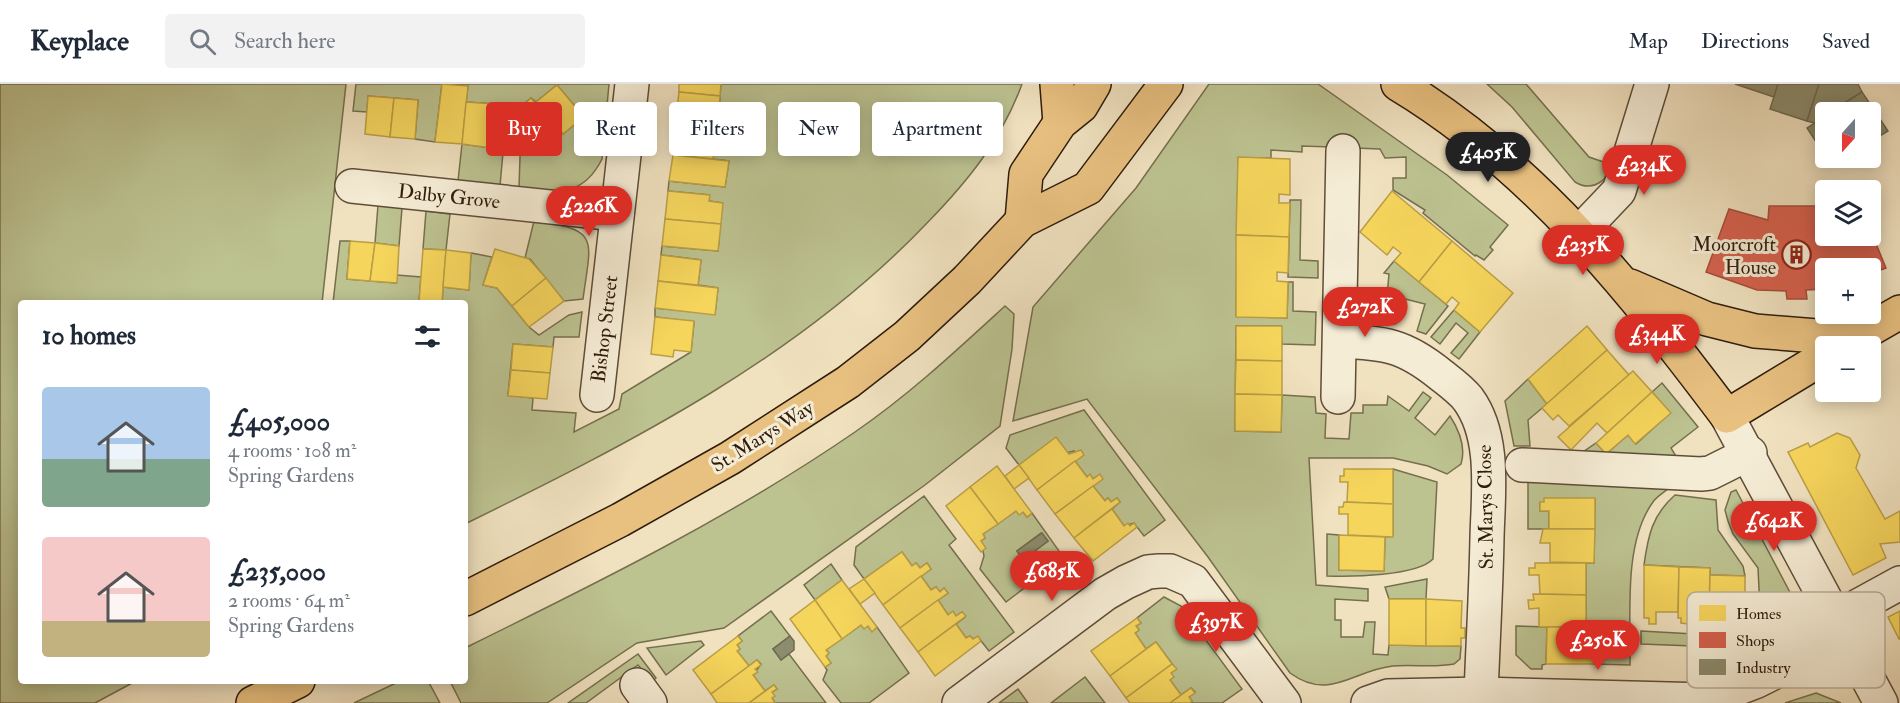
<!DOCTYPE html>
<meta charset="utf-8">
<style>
body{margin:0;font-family:"IM FELL Double Pica",serif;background:#f2f2f3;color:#1f2937;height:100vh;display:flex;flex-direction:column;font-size:22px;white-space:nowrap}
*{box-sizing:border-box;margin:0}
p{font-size:20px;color:#747a83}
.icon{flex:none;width:33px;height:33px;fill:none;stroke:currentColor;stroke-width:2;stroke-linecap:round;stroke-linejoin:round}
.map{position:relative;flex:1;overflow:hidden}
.panel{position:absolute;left:18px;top:216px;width:450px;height:384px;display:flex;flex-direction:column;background:#fff;border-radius:6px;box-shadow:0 3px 15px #0003}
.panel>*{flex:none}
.guide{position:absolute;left:486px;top:18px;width:570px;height:54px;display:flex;gap:12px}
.needle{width:39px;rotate:201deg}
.fabs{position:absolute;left:1815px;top:18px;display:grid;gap:12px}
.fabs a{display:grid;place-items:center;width:66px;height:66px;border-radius:6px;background:#fff;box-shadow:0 3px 15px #0003;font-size:30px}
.price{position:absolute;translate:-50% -51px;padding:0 14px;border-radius:21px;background:#d93025;color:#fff;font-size:20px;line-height:39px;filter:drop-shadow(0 2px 3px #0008)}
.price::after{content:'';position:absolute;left:50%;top:36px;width:18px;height:14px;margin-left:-9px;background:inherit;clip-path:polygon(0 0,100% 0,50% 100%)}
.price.current{background:#222;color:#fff}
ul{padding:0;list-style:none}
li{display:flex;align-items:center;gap:18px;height:150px;padding:0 24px}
li span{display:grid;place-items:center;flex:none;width:168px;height:120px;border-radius:6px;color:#555}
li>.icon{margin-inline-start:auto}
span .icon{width:72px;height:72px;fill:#fffc;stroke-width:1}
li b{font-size:26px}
h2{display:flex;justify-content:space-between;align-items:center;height:72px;padding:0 24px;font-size:26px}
.pill{padding:0 21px;border-radius:6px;background:#fff;box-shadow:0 3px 15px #0003;font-size:21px;line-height:54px}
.pill.current{background:#d93025;color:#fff}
header{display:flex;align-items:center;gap:36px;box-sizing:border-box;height:84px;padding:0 30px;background:#fff;border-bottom:2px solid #e0e1e3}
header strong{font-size:28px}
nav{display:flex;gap:33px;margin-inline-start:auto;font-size:21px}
.search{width:420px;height:54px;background:#f2f2f3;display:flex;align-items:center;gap:15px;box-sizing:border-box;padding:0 21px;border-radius:6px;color:#747a83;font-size:22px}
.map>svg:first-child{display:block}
</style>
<header>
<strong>Keyplace</strong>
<div class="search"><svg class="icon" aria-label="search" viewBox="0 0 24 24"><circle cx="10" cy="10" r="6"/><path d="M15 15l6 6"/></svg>Search here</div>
<nav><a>Map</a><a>Directions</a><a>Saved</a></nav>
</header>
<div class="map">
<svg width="1900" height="619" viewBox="0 0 1900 619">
<rect width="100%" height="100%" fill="#f0e1bf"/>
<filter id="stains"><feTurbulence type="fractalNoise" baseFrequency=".00333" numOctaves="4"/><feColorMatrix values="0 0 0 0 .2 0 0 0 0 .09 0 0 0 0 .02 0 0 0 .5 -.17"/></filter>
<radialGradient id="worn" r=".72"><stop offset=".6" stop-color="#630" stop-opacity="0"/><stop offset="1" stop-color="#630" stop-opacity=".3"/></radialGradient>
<g fill="#bcc290" stroke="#756f4e" stroke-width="1.5" fill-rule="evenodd">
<polygon points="0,0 346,0 322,219 21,219 21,597 136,597 95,619 0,619"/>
<path d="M 356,0 L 609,0 L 602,75 C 582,115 556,107 519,104 L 521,42 L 541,67 L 584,33 L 557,1 L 536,18 L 531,14 L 512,30 L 515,36 L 506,35 L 500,102 L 458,97 L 462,60 L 491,64 L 495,20 L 466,18 L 468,2 L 442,0 L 435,58 L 415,55 L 418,16 L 368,12 L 367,28 L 353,27 Z"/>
<path d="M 721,0 L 1022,0 C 1002,55 968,97 928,138 C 800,273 630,359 465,440 L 465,219 L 442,219 L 443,203 L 469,206 L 471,169 L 492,173 L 483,201 L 497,204 L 529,243 L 539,251 L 569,231 L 582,228 L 579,253 L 554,253 L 553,263 L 513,260 L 508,311 L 533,314 L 532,326 L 576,329 L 574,348 L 619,325 L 622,310 L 691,268 L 694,238 L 655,233 L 655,224 L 715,230 L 718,204 L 698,201 L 701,176 L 661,171 L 662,162 L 718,167 L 722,119 L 709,117 L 709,111 L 668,107 L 669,97 L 725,103 L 729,77 L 713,75 L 716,48 L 676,44 L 676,35 L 718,38 Z"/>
<path d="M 1209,0 L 1318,0 L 1447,91 L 1508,141 L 1490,163 L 1493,166 L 1484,176 L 1476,171 L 1475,172 L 1423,129 L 1425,126 L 1393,106 L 1393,94 L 1406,94 L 1406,73 L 1385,74 L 1380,65 L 1355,64 L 1353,54 L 1335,53 L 1332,63 L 1302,62 L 1302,68 L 1271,66 L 1271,74 L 1238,74 L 1236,232 L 1287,234 L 1288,198 L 1293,198 L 1293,227 L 1316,228 L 1315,261 L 1282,260 L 1281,242 L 1236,242 L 1235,347 L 1281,348 L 1282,311 L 1315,313 L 1316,329 L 1326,330 L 1325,354 L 1349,355 L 1351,329 L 1363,329 L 1363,321 L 1387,321 L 1388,312 L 1409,327 L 1423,308 L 1431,314 L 1415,334 L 1435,351 L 1450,332 C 1459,346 1466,364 1461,380 L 1447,390 L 1428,382 L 1393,374 L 1309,374 L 1316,501 L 1368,505 L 1368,517 L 1335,515 L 1335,536 L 1341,536 L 1341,553 L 1363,553 L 1365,538 L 1375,538 L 1373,570 L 1388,571 L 1389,561 L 1461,562 L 1460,575 L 1454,580 C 1433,584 1413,580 1393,582 C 1353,586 1330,618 1290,589 L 1208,473 L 1087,315 L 1013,337 L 1033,223 L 1136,104 Z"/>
<path d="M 1487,0 L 1526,0 L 1589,73 L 1615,82 C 1606,96 1593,109 1575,98 L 1512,23 Z"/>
<polygon points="1290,116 1301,116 1300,176 1318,177 1318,194 1288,193"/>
<polygon points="378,121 402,124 399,162 375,159"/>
<polygon points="426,127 450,130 446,166 423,165"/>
<path d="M 534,137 C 601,145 591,155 583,215 L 564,217 L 530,175 L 525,174 Z"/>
<polygon points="340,157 350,157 347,195 396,199 397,191 421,193 419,218 427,219 333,219"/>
<path d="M 1394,177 L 1448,222 L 1426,250 L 1417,247 L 1425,220 L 1401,214 L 1395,240 C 1379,238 1368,230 1365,214 L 1387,212 L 1389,190 L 1384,189 Z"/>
<path d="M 1005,222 L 1014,230 L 1012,265 L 1000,342 L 925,401 L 724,544 L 637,559 L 547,619 L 461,619 L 450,597 L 465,597 L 465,564 C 599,498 733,432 855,348 C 909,311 957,266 1005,222 Z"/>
<polygon points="1454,226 1480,248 1459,275 1451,269 1468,249 1456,239 1440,260 1431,253"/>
<polygon points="1528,295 1547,320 1528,336 1530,362 1514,362 1505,317"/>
<polygon points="1662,299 1698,343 1671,364 1677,374 1608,374 1583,368 1596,359 1606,370 1628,351 1636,360 1670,329 1652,308"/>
<polygon points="1084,326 1165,436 1144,452 1134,439 1124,442 1112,425 1120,418 1117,414 1111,418 1108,414 1105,417 1093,402 1100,391 1093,395 1090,391 1087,393 1075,377 1074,367 1019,381 1006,364 1010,351"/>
<path d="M 1393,385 L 1437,398 L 1433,475 C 1417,492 1350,493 1327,492 L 1327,450 L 1339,451 L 1339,486 L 1384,487 L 1385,453 L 1393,452 Z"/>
<path d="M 1528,398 L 1595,398 L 1670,403 C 1665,408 1657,412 1653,418 C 1623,459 1631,532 1630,581 L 1594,580 L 1593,544 L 1586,543 L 1586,479 L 1594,479 L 1595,415 L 1540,419 L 1540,427 L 1549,427 L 1549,445 L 1528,445 Z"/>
<polygon points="1736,406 1793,514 1788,539 1777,550 1760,525 1758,484 1733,450 1728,437 1725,426 1731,408"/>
<path d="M 1675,411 L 1716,416 L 1718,446 L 1743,482 L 1745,492 L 1710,491 L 1710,484 L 1644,481 C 1648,452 1652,431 1675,411 Z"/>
<polygon points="924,412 956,455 949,461 1014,548 989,567 978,553 973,555 970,552 966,554 956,540 965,533 962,528 956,532 953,528 948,531 938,516 948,509 944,504 940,508 936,503 931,506 921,492 931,485 927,479 920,484 916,479 912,482 902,468 864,495 854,481 856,463"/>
<path d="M 1016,427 L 1023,428 L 1027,433 L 1032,429 L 1064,474 L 1006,518 L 980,485 L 984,472 L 981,457 L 985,454 L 983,450 ZM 1041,449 L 1048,457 L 1023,475 L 1017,467 Z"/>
<polygon points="831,480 842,496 815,516 804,501"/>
<polygon points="1427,495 1426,515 1389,515 1385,503"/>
<polygon points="1164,513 1181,522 1242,605 1222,619 1190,619 1192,617 1189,613 1195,608 1191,604 1181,611 1170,596 1171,589 1176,585 1156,558 1146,565 1135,549 1139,546 1136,542 1141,539 1137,534"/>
<polygon points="771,527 790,552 773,565 781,576 789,570 826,619 775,619 772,614 772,608 777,605 774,601 765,607 753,591 761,580 757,576 749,582 737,567 740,565 737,561 742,557 738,552"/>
<polygon points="861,541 868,542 872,547 877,543 909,589 869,619 841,619 823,596 827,586 825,583 831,579 826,572 829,569 826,566"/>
<polygon points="1516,542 1547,543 1546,580 1542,581 1542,585 1531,585 1516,571"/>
<polygon points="1641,547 1712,551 1735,576 1720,586 1693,589 1693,562 1641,560"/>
<polygon points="701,557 704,561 666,591 647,564"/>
<polygon points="638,570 656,594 652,598 638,581 586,619 568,619"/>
<polygon points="1085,593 1105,619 1051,619"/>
<polygon points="400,597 428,597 440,619 354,619"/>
<polygon points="1018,605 1028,619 999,619"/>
<polygon points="1816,609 1841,619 1785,619"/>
</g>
<g fill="#f6d55c" stroke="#ba9e44" stroke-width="1.5">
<polygon points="442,0 468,2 462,60 435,58"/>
<polygon points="679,0 721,0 720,12 679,8"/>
<polygon points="557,1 584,33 563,50 536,18"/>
<polygon points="679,8 720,12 718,38 676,35"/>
<polygon points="368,12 394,14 390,53 365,50"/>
<polygon points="394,14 418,16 415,55 390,53"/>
<polygon points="531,14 563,50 541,67 511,31"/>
<polygon points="466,18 495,20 491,64 462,60"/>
<polygon points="676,44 717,48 713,75 673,71"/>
<polygon points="673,71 729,77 725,103 669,97"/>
<polygon points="1238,73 1290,75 1290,111 1279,110 1279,119 1290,119 1289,153 1236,151"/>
<polygon points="668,107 710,111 709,117 723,119 721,140 665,135"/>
<polygon points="1392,107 1452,157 1419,198 1394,177 1401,169 1393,163 1387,171 1360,148"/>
<polygon points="665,135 721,140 718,167 662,162"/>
<polygon points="1236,151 1289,153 1288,189 1277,188 1277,197 1288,198 1287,234 1236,233"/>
<polygon points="350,157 375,159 370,197 347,195"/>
<polygon points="1452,157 1513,209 1480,248 1454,226 1459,219 1452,213 1446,220 1419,198"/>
<polygon points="375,159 399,162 397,199 370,197"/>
<polygon points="423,165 446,166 442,219 419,218"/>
<polygon points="495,165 529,175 546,194 512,222 497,204 483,201"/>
<polygon points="446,166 471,169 469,206 443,203"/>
<polygon points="661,171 701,176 698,201 658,197"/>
<polygon points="546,194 564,217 529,243 512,222"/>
<polygon points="658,197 718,204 715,231 655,224"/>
<polygon points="655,233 694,237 691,268 674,266 673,273 651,270"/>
<polygon points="1236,242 1282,242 1282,277 1236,276"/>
<polygon points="1587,242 1607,266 1547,320 1528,295"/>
<polygon points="513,260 553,263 550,289 511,286"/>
<polygon points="1607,266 1629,291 1569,342 1558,331 1553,336 1542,324"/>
<polygon points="1236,276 1282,277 1282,311 1235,310"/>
<polygon points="511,286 550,289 547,315 508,312"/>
<polygon points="1633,287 1652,308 1607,349 1597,339 1571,366 1558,353"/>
<polygon points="1652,308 1671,329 1635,360 1628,351 1606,370 1596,359"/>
<polygon points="1235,310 1282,311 1281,348 1235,347"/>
<polygon points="1837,349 1850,354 1860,371 1856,384 1885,435 1900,427 1900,458 1880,460 1886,474 1853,491 1788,368 1808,359 1810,363"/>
<polygon points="1056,353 1069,370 1081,366 1084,371 1037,406 1019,381"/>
<polygon points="1075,377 1087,393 1090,390 1093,395 1100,390 1103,395 1055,430 1037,406"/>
<polygon points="1019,381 1029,394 1014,405 1005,392"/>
<polygon points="997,382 1032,429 1027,433 1023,428 1019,431 1016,427 998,440 970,403"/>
<polygon points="1344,385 1393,385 1393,420 1347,418 1348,398 1340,398 1340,392 1344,392"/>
<polygon points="1093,402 1105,417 1108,414 1111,418 1117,414 1120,418 1074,454 1055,430"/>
<polygon points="970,403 998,440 983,450 985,454 981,457 986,464 981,468 946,422"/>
<polygon points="1544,414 1595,414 1595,445 1549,445 1549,427 1540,427 1540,418 1544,418"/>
<polygon points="1344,418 1393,420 1393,453 1348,451 1348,430 1339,430 1339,423 1343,423"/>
<polygon points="1112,425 1124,442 1128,439 1130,442 1134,439 1137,443 1093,477 1074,454"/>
<polygon points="1543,445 1595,445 1594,479 1550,478 1550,459 1540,459"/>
<polygon points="1339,451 1385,453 1384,487 1339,486"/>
<polygon points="902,468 912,482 916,479 920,484 927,479 931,485 883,521 864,495"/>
<polygon points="1535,479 1586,479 1586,511 1540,510 1539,491 1529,491 1529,484 1535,484"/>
<polygon points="1644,481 1679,483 1678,528 1656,528 1656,540 1649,540 1649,534 1644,534"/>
<polygon points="1679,483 1710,484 1709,530 1688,528 1688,540 1681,539 1681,534 1678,534"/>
<polygon points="1710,491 1745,492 1745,539 1709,537"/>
<polygon points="921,492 931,506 936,503 940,508 944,504 948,509 900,544 883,521"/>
<polygon points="864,495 875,509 860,520 849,505"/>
<polygon points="842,496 877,543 872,548 868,542 864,545 861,541 842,555 815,516"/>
<polygon points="1533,510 1586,511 1586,543 1539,543 1539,524 1529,525 1528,516 1534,516"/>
<polygon points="1389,515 1426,515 1426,562 1389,561"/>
<polygon points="1426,515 1462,517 1461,544 1465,544 1465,554 1461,554 1461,562 1426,562"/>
<polygon points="815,516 842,555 826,566 829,569 826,572 831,579 825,583 790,535"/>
<polygon points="938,516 948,531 953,527 956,532 962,528 966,532 918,568 900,544"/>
<polygon points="1900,527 1900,555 1899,555 1888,533"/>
<polygon points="1137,534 1141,539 1136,542 1139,546 1135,549 1146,565 1110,592 1091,567"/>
<polygon points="956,540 966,554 970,552 973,555 978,552 981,557 935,592 918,568"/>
<polygon points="1547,543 1593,543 1594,580 1546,580"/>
<polygon points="738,552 742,557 737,561 740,565 737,567 749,582 711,610 693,586"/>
<polygon points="1156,558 1172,580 1126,614 1110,592"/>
<polygon points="757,576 761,581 755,585 758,588 753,591 765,607 749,619 717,619 711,610"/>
<polygon points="1172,580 1177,585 1171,589 1174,593 1170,596 1181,611 1170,619 1130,619 1126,614"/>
<polygon points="774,601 777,605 772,608 775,612 772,614 775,619 749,619"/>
<polygon points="1191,604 1195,609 1189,613 1192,617 1190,619 1170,619"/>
</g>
<polygon fill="#d6604d" stroke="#a44c3a" stroke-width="1.5" points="1769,122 1820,122 1820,134 1826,133 1826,152 1870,152 1870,145 1886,184 1870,190 1870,184 1826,184 1826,205 1806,206 1807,215 1787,215 1786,207 1757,206 1706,188 1729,125 1768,136"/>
<g fill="#8c8c6e" stroke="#706a51" stroke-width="1.5">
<polygon points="1735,0 1778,0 1774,13"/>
<polygon points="1778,0 1819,0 1807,37 1770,25"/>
<polygon points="1819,0 1858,0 1862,8 1830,28 1826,28 1826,32 1814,39 1807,37"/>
<polygon points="1862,8 1888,47 1870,58 1870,28 1830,28"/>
<polygon points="1826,32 1826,73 1807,44"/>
<polygon points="506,35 515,36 521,42 520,65 504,64"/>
<polygon points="1826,74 1845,74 1831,82"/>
<polygon points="1042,449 1048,457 1023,476 1017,467"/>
<polygon points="790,552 794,557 794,566 781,576 773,565"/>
</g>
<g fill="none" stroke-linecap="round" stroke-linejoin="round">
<defs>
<g id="minor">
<polyline points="352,102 617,130"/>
<polyline points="1579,149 1619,107 1652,0"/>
<path d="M 1340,257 C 1385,259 1404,261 1441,291 C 1450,298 1461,306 1468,315 C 1496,353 1488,410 1487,454 C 1486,506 1483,558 1481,610"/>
<polyline points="597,311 632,0"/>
<polyline points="1338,313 1343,67"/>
<polyline points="1727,332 1881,619"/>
<polyline points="1522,381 1701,390 1710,389 1750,369"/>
<polyline points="637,601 650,619"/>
<polyline points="959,619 1105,510 1126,498 1148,488 1159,487 1170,487 1193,497 1284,619"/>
<polyline points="1368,619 1388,612 1481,610 1708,616 1757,597 1827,562 1858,522 1900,499"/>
</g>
<g id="major">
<polyline points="1057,0 1060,39"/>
<path d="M 1398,0 C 1533,81 1633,207 1727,332 L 1826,272"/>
<polyline points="1022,137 1026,90 1060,39 1081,22 1094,0"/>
<polyline points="1630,202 1707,235 1755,247 1854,255"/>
<polyline points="1841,262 1900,228"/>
<polyline points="465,515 620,436 730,374 848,298 907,252 967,196 1022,137 1088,104 1166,0"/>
<polyline points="253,619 298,597"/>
</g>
</defs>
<use href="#minor" stroke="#5e4d39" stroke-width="36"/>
<use href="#major" stroke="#2e1c0c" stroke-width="36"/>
<use href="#minor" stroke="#f5ecd5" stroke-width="33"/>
<use href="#major" stroke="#e8c080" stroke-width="33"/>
</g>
<defs>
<symbol id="building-ring" viewBox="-11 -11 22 22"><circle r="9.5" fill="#f5ecd5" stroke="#8f2418" stroke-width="1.5"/><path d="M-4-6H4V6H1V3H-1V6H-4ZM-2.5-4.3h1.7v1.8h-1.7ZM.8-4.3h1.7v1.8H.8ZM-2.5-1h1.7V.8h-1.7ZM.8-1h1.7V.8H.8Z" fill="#8f2418"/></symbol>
</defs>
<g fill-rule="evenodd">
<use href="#building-ring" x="1780" y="154" width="33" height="33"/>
</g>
<g text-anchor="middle" stroke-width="6" stroke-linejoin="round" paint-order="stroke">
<g font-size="20" fill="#2e1c0c" stroke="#f5ecd5">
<text transform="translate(449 112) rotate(6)" y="7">Dalby Grove</text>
<text transform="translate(604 245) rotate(-83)" y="7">Bishop Street</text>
<text transform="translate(762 352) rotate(-32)" y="7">St. Marys Way</text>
<text transform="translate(1485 423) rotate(-91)" y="7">St. Marys Close</text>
</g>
<g font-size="20" fill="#2e1c0c" stroke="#f5ecd5" text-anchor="end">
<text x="1776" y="167">Moorcroft<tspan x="1776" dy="23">House</tspan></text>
</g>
</g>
<rect x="1687" y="508" width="198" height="96" rx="9" fill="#f5ecd5" stroke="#b9ae99" stroke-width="1.5"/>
<rect x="1699" y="521" width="27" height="16" fill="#f6d55c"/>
<rect x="1699" y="548" width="27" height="16" fill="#d6604d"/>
<rect x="1699" y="575" width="27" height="16" fill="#8c8c6e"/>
<g font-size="16" fill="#2e1c0c">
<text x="1736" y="535">Homes</text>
<text x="1736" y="562">Shops</text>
<text x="1736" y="589">Industry</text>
</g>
<rect width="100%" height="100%" filter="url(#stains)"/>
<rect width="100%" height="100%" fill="url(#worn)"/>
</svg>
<div class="fabs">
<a><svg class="needle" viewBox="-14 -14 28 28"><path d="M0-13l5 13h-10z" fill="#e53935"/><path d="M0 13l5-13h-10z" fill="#747a83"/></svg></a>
<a><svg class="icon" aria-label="layers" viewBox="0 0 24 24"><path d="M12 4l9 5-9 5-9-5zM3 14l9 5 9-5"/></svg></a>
<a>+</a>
<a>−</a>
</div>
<b class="price current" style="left:1488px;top:99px">£405K</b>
<b class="price" style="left:1644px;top:112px">£234K</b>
<b class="price" style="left:589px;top:153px">£226K</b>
<b class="price" style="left:1583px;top:192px">£235K</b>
<b class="price" style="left:1365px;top:254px">£272K</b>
<b class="price" style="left:1657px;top:281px">£344K</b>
<b class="price" style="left:1774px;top:468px">£642K</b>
<b class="price" style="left:1052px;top:518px">£685K</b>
<b class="price" style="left:1216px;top:569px">£397K</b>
<b class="price" style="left:1598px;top:587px">£250K</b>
<div class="guide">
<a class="pill current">Buy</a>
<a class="pill">Rent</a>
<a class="pill">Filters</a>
<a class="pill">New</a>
<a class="pill">Apartment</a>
</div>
<section class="panel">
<h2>10 homes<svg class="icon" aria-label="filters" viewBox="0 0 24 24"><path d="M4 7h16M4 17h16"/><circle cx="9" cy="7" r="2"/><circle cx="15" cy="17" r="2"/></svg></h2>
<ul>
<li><span style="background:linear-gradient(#a9c7e8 60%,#7fa58c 0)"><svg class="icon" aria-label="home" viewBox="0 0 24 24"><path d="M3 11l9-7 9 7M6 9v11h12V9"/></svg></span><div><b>£405,000</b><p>4 rooms · 108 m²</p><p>Spring Gardens</p></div></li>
<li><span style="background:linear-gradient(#f6c9c9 70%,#c2b280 0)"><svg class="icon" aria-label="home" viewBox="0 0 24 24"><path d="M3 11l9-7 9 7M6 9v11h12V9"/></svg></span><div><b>£235,000</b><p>2 rooms · 64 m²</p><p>Spring Gardens</p></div></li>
</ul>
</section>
</div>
